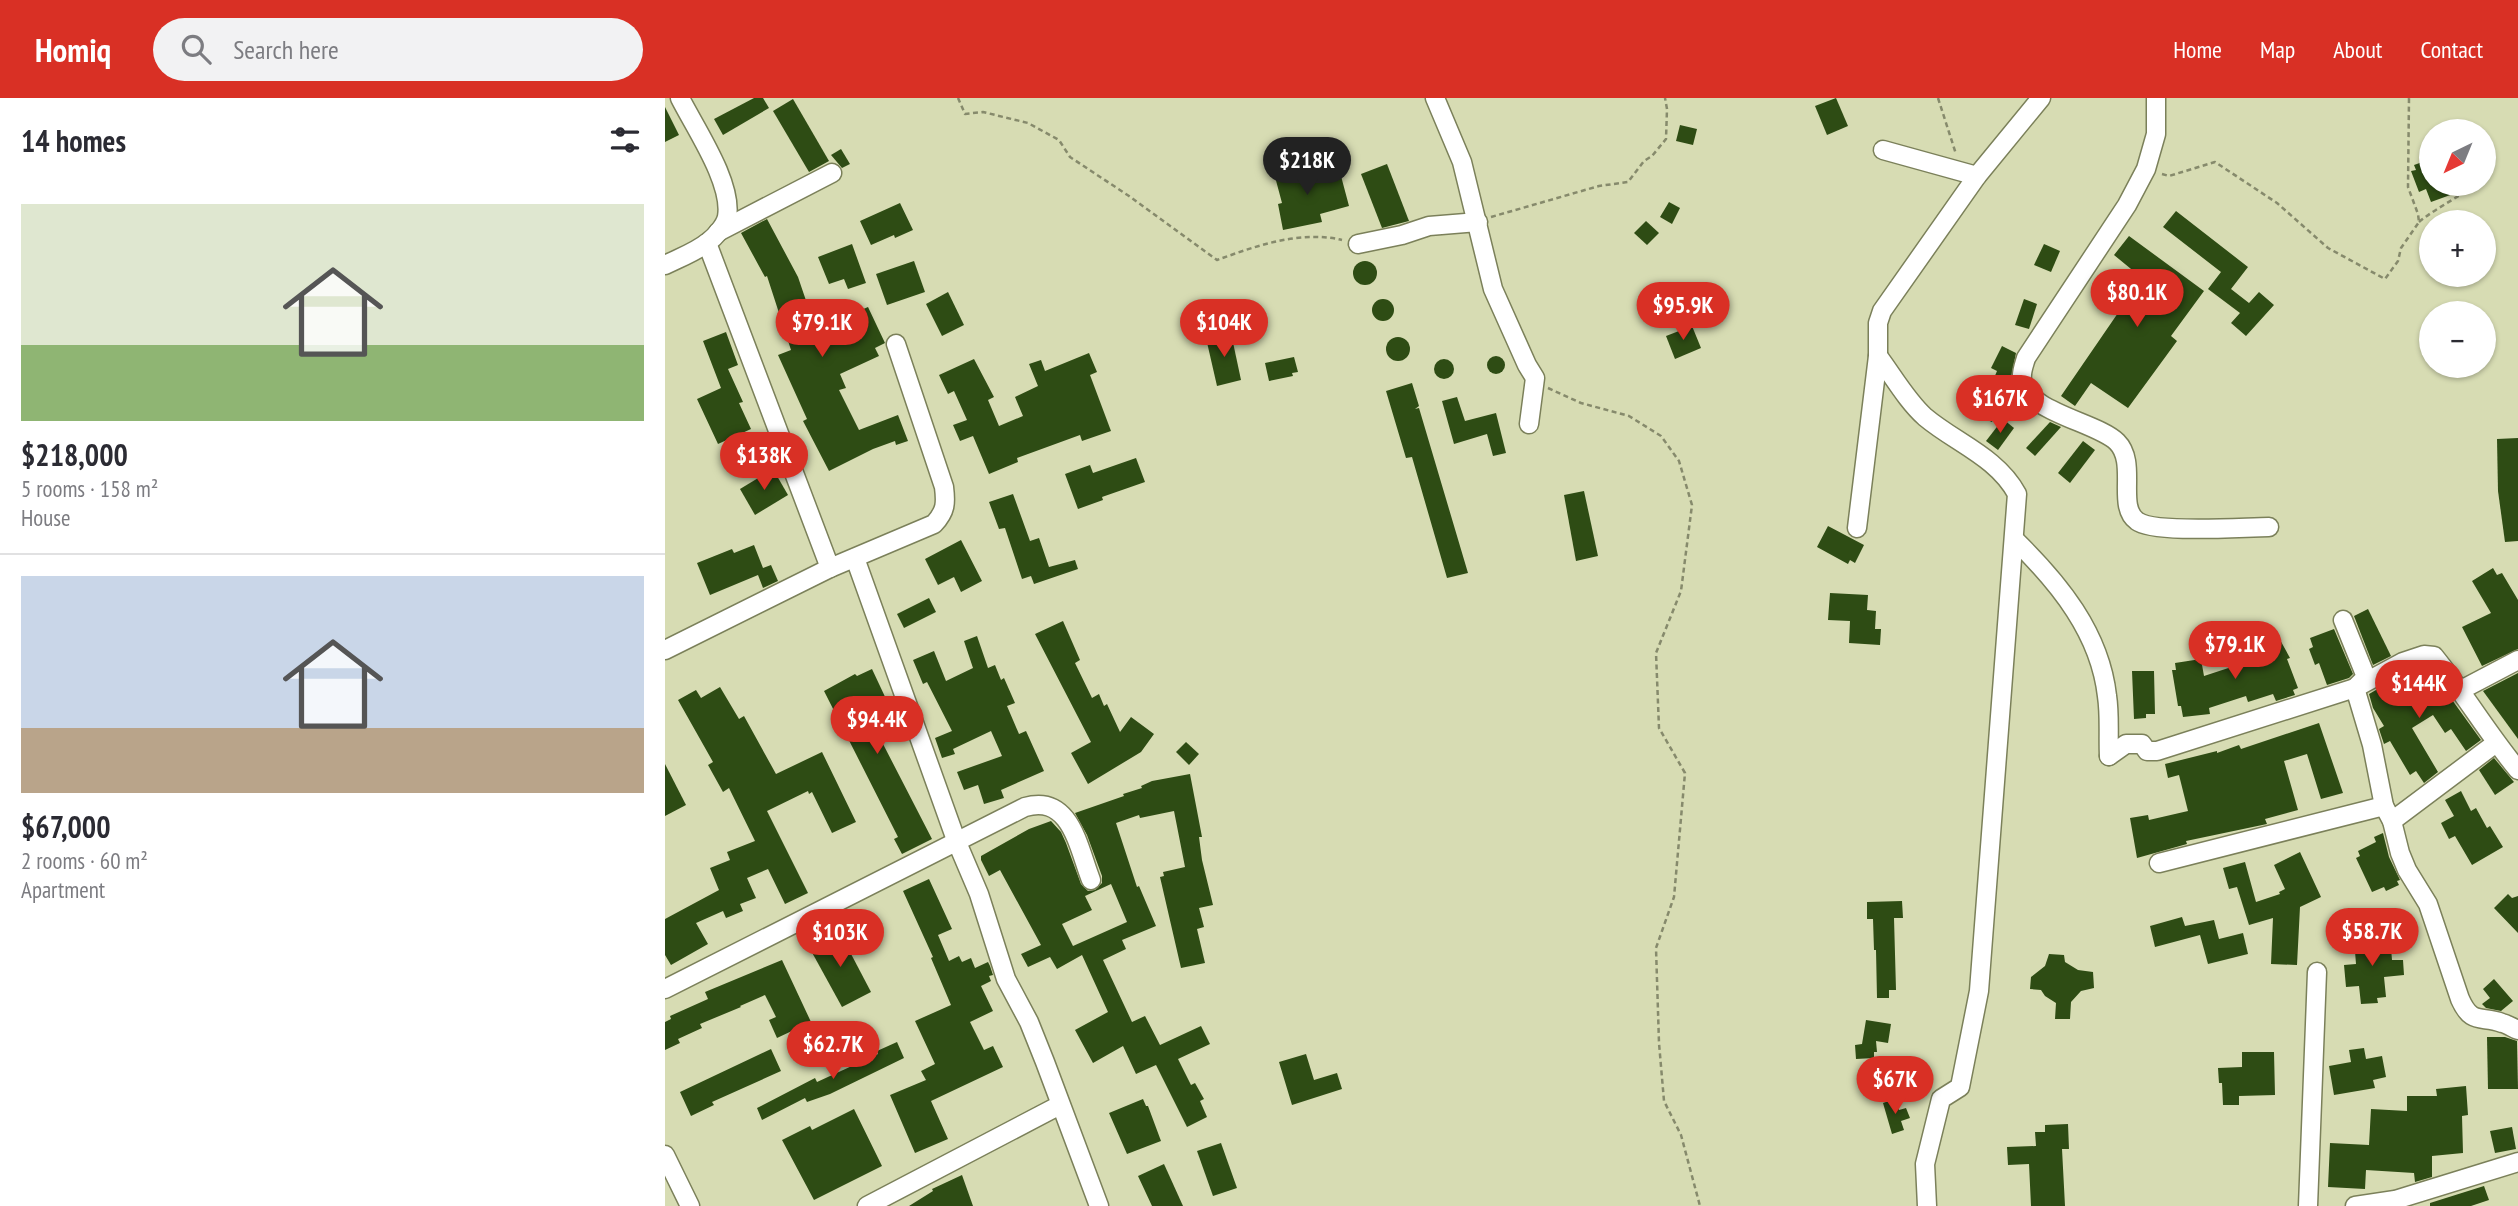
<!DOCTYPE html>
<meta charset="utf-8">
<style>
body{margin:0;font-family:"PT Sans Narrow",sans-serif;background:#f2f2f3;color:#2b2b33;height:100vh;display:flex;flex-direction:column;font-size:26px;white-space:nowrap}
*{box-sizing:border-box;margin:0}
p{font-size:23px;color:#7c7c81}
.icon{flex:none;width:38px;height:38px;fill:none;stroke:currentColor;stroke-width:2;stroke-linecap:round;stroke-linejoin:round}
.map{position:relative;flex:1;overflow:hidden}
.drawer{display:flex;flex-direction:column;background:#fff;width:665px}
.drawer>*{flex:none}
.needle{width:46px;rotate:223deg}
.fabs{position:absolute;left:1754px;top:21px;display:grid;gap:14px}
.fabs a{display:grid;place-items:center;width:77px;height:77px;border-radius:50%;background:#fff;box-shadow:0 2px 5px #0004;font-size:35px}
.price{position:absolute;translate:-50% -60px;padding:0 16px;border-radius:24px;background:#d93025;color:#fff;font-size:23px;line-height:46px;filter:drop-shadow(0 2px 4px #0008)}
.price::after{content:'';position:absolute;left:50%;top:42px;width:21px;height:16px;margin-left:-10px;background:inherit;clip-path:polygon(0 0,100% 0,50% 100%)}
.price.active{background:#222;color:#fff}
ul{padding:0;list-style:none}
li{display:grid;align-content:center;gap:14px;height:371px;padding:0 21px}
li+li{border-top:2px solid #e1e1e2}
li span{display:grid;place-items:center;height:217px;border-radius:0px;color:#555}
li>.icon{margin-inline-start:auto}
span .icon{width:126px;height:126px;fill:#fffc;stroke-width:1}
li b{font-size:30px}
h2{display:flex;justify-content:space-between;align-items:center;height:84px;padding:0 21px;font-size:30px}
header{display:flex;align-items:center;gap:42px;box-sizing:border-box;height:98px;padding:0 35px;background:#d93025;color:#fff}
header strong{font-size:33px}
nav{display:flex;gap:38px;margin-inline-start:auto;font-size:24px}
.search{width:490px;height:63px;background:#f2f2f3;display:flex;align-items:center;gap:18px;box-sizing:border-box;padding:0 24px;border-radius:38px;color:#7c7c81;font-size:26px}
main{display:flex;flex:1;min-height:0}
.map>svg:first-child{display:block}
</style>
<header>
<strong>Homiq</strong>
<div class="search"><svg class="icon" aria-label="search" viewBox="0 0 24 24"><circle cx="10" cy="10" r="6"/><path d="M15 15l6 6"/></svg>Search here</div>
<nav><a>Home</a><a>Map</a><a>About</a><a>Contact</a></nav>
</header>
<main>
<section class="drawer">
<h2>14 homes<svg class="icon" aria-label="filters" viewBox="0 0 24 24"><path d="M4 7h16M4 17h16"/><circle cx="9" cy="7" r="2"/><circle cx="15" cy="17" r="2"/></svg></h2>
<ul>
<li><span style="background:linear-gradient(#dfe7d0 65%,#8fb573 0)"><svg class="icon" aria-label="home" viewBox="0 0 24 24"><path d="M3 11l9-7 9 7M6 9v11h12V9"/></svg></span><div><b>$218,000</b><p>5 rooms · 158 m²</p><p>House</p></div></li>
<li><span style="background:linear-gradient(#c9d6e8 70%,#b9a48a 0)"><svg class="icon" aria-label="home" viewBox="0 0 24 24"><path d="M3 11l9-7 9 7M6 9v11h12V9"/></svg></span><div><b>$67,000</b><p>2 rooms · 60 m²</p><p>Apartment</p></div></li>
</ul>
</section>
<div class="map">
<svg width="1853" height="1108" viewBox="0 0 1853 1108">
<rect width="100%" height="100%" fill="#d7dcb3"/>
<g fill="#2e4c14" fill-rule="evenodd">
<polygon points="89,0 98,0 104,10 58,37 49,21"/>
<polygon points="1171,0 1183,28 1162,37 1150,8"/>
<polygon points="128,1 164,63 144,74 108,13"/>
<polygon points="0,9 14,37 0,44"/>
<polygon points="1015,27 1032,31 1028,47 1011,43"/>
<polygon points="176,51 185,66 177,70 166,57"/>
<polygon points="1766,61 1766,86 1784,86 1788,96 1766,104 1761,91 1754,94 1746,73 1751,72 1749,67"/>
<polygon points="722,66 744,123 717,130 696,76"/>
<polygon points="641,67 646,86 676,78 684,108 655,116 657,124 618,132 613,106 617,105 609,75"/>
<polygon points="1004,104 1015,110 1007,126 995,119"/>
<polygon points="235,105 248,132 230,140 229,137 206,147 195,123"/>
<polygon points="1511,113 1583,169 1566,191 1584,205 1594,194 1609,207 1581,238 1566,225 1575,215 1543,191 1556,174 1498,129"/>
<polygon points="102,121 133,179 151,232 203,209 220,245 210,250 214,258 175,276 181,290 174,292 194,332 233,317 243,343 231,347 230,343 208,351 164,373 138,323 142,321 113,257 126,252 102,178 100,179 76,135"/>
<polygon points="981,123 994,135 982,147 969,135"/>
<polygon points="1464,138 1539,193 1506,238 1512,243 1463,310 1426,285 1410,308 1396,298 1477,180 1449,157"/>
<polygon points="187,146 201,185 183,191 179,181 164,186 153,159"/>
<polygon points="1379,146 1395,153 1386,174 1369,167"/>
<polygon points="249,163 260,194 222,207 211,176"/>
<circle cx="700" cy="175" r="12"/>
<polygon points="283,194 299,227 277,238 261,206"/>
<polygon points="1359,201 1372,206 1364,231 1350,227"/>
<circle cx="718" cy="212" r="11"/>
<polygon points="1027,228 1036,250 1010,261 1001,238"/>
<polygon points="61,234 73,267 63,271 78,304 74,305 86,331 53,346 32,301 56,290 38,243"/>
<polygon points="566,235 576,282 552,288 541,240"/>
<circle cx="733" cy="251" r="12"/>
<polygon points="1337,248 1351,255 1346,280 1327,324 1313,318 1332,273 1326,270"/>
<polygon points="424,255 432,274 425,277 446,333 417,343 415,337 352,360 353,364 324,376 308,338 295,343 288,327 302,322 289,293 283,296 274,277 309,261 329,299 323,302 334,328 358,318 350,299 373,288 364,266 376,262 380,273"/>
<circle cx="831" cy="267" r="9"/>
<polygon points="629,259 633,274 627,275 628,278 604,283 600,265"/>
<circle cx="779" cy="271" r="10"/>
<polygon points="747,285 754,308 750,311 754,310 803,475 782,480 747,359 741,360 721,293"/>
<polygon points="792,299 800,323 831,315 841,355 828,358 822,336 789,346 777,303"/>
<polygon points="1338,321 1349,330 1333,352 1321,343"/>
<polygon points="1385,324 1396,329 1370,358 1361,350"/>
<polygon points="1853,340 1853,443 1840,444 1833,393 1832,341"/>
<polygon points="1418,343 1430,352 1405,385 1393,375"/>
<polygon points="471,360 480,384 437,399 438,402 413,411 400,376 425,367 428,375"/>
<polygon points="108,371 123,397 90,417 75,391"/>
<polygon points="919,393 933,458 911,463 899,397"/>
<polygon points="348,396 365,443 374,440 384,469 410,462 413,471 369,486 366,478 357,481 340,430 334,431 324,404"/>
<polygon points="1163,428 1199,447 1190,465 1185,462 1183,466 1152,449"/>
<polygon points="296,442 317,483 296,494 289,479 273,487 260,461"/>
<polygon points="89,447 98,470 106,467 113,483 98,490 93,477 45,497 32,465 67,451 69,455"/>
<polygon points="1828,470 1832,477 1837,475 1853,502 1853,551 1817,568 1797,529 1826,515 1807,483"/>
<polygon points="1165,495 1203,497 1202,512 1211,513 1210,531 1216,531 1215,547 1184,545 1185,523 1163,522"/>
<polygon points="264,500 271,514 239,530 232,516"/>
<polygon points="1703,511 1726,558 1708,567 1689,518"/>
<polygon points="398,523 415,562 410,565 427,600 434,596 439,608 442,606 455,634 466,619 489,636 476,654 423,686 406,655 426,644 370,536"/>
<polygon points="1669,531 1688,576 1684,580 1662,587 1654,565 1650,567 1644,551 1648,549 1645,540"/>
<polygon points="312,538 323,570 330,567 336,582 339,580 350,605 342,608 354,636 361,633 379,673 336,692 339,700 319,706 313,687 299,692 292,674 337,658 326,633 288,651 290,656 277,660 270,640 287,633 262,584 258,586 248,562 269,553 281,583 308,570 299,543"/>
<polygon points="1614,540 1625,560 1622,561 1633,590 1628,592 1630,597 1611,603 1608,596 1583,604 1581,598 1544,610 1545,616 1518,619 1516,608 1513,608 1507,572 1511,572 1510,565 1536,561 1539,578 1594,560 1590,549"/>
<polygon points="1764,570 1816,642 1801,653 1786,631 1780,635 1768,617 1747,630 1773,674 1759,685 1751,673 1745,677 1725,643 1719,646 1714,631 1719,628 1708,610 1704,596 1725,584 1731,593"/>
<polygon points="207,571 222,603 201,613 267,741 237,756 229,741 233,739 159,593 190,576 192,578"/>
<polygon points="1467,573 1489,573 1490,616 1481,616 1481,620 1469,621"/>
<polygon points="1853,575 1853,641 1818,593"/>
<polygon points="55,589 74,621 79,618 111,676 157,654 191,724 167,735 147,694 144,696 143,693 102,713 143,795 120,806 103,771 82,780 91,800 75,806 78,813 61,820 58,813 31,825 43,846 6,867 0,857 0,821 54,792 45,770 65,762 62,754 90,743 64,690 58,694 43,667 48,664 13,602 31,592 36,600"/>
<polygon points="1654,625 1678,695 1656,701 1642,656 1619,663 1633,712 1600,721 1602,726 1521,743 1522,746 1472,760 1465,720 1483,717 1484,722 1523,713 1514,677 1503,680 1500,666 1552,653 1552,655 1574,647 1576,651"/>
<polygon points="521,644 534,656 524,667 511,654"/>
<polygon points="1829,660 1849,684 1830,697 1814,672"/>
<polygon points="0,666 21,707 0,718"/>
<path d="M 525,676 L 537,739 L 534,739 L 537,762 L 548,807 L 534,810 L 539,829 L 532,831 L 540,865 L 516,870 L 495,779 L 499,778 L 498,774 L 520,769 L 509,713 L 475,720 L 474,717 L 451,725 L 472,789 L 474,788 L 491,828 L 457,842 L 461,851 L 438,862 L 467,924 L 480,918 L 495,947 L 536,928 L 545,946 L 513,961 L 526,987 L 530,985 L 539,1001 L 535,1003 L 542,1019 L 522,1029 L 491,967 L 471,976 L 458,948 L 428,965 L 410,932 L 443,914 L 417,857 L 392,871 L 385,859 L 363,869 L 356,856 L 376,847 L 335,772 L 324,778 L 316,762 L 316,758 L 364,731 L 386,723 L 396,734 L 401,745 L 416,786 L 423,793 L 430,792 L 437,785 L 437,778 L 422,737 L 410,715 L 459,698 L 458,696 L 477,690 L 476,688 L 487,683 ZM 446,786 L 462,824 L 408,848 L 397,826 L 427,812 L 420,798 Z"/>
<polygon points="1796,693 1806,713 1811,710 1822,730 1825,728 1838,749 1807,767 1790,738 1784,741 1776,725 1789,718 1780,702"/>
<polygon points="1718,735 1724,759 1735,782 1732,783 1734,787 1721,793 1719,789 1707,794 1691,760 1695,758 1693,753 1711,744 1709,739"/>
<polygon points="1635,754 1656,799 1635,809 1632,867 1606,866 1608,820 1584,827 1572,789 1564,791 1558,770 1580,764 1591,804 1615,796 1614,794 1620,791 1609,767"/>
<polygon points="264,781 287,831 273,837 284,863 294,858 297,864 306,860 310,870 323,864 325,868 328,877 324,878 326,883 316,888 328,913 305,924 319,952 328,948 338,969 266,1003 283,1041 250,1055 225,997 261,982 256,973 270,966 250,923 286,907 266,860 268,859 238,793"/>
<polygon points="1843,796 1847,800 1853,798 1853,835 1829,810"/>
<polygon points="1237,803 1238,820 1229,820 1231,892 1224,892 1224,900 1212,900 1211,852 1209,852 1208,821 1202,821 1202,804"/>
<polygon points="1517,819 1520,828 1549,822 1554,841 1578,835 1583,856 1543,866 1535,837 1490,849 1485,828"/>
<polygon points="174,833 206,894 177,909 144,849"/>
<polygon points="1725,838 1727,862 1738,862 1739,877 1719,879 1721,899 1712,900 1713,905 1696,906 1694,888 1681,889 1679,867 1691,866 1689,841"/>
<polygon points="1384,856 1399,857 1400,864 1413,872 1428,874 1429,890 1416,893 1406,904 1405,921 1390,921 1391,905 1380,898 1376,892 1365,891 1366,879 1380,868"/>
<polygon points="117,862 146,924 112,940 104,922 111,919 100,897 75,908 76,909 35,926 37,930 13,941 15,945 0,952 0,924 6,921 5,918 43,901 40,894"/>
<polygon points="1829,881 1848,903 1836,913 1821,910 1817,906 1825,900 1818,891"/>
<polygon points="1201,922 1226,926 1223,945 1211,943 1212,954 1209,954 1209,960 1191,961 1190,947 1197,946"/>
<polygon points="1822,939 1840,939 1852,943 1853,991 1823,991"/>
<polygon points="232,944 239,960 165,996 142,1004 140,1000 97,1022 92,1010 150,980 152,984 213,956 212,953"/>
<polygon points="1699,950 1701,961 1717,958 1721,979 1708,982 1710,990 1669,997 1664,968 1686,964 1684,952"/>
<polygon points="106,951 116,973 47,1004 49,1007 26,1018 15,994"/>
<polygon points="1577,954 1609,954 1610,997 1574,998 1574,1007 1558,1007 1557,985 1554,985 1553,970 1577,969"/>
<polygon points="641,956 649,982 672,975 677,991 627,1007 614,964"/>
<polygon points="1801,988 1803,1017 1797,1018 1798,1055 1767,1058 1767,1079 1750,1084 1749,1075 1701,1072 1700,1091 1663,1089 1665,1045 1704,1047 1706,1011 1742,1013 1742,998 1772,998 1771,991"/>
<polygon points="478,1001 481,1008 483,1008 496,1043 462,1056 444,1015"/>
<polygon points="1230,1001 1234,1012 1241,1010 1245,1020 1236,1023 1239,1032 1227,1036 1218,1005"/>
<polygon points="189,1011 217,1068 149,1102 117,1042 145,1028 147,1032"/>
<polygon points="1403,1026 1404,1051 1397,1051 1400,1108 1366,1108 1364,1066 1343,1067 1342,1049 1371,1048 1370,1034 1380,1034 1380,1027"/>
<polygon points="1847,1029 1851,1051 1830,1055 1825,1033"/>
<polygon points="556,1045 572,1090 548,1098 532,1053"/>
<polygon points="499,1066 518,1108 487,1108 473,1078"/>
<polygon points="297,1077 308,1108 244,1108 268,1093 267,1091"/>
<polygon points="1819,1088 1824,1102 1806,1108 1765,1108 1765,1105"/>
</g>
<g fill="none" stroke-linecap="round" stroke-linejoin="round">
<defs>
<g id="minor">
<polyline points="770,0 797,64 828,191 862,267 870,280 864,326"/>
<path d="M 1491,0 L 1491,36 L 1481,71 L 1462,107 L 1361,260 C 1359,267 1356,274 1357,281 C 1360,314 1432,324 1452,344 C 1473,365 1451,408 1472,423 C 1489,436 1579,429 1604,429"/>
<polyline points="1218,52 1312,78"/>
<polyline points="53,134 167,75"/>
<polyline points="42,145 165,470"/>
<polyline points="693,146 737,137 764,128 813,124"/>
<path d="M 0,167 C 14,160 31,154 43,144 C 50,139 60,128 62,119 C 68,85 30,30 15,0"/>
<path d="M 1213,258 C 1228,278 1242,303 1260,319 C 1291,345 1332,359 1352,396 L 1314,893 L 1295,989 L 1276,1001 L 1260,1066 L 1262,1108"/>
<polyline points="1192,430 1213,258 1213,225 1217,213 1312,78 1376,0"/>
<path d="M 1350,442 C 1394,485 1435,535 1442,598 C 1445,617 1443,638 1444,658"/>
<polyline points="190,460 291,742 314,796 341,881 364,924 380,964 434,1108"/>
<path d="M 1678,522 L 1701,579 L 1690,590 L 1707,647 L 1719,708 L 1727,723 L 1735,755 L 1742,772 L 1763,806 L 1795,901 C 1807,928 1816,917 1837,925 C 1842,926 1848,930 1853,932"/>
<path d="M 0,552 L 165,470 L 269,426 C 281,413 281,405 279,389 L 231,246"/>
<polyline points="1796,592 1853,562"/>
<path d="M 1444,658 L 1461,646 L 1477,646 L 1482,653 L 1492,653 L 1690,590 L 1738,564 L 1759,557 L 1769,558 C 1799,595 1823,636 1853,672"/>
<polyline points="1727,723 1831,645"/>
<polyline points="1494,765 1719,708"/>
<path d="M 0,891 L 360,709 C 406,696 413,749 426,782"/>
<polyline points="0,1057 25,1108"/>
<polyline points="202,1108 395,1007"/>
<polyline points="1643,1108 1652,874"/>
<polyline points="1690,1108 1730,1102 1853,1064"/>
</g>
</defs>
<use href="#minor" stroke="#7b805a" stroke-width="21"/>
<g stroke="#868a6c" stroke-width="2.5" stroke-dasharray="5 3.5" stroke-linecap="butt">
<path d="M 293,0 L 300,16 L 318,14 L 363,25 L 394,42 L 405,59 L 464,98 L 552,162 C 591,148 635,132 677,142"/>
<polyline points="1273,0 1291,56"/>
<polyline points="1497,76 1504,78 1550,64 1612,105 1663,150 1720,181 1733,163 1736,150 1754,124 1753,116 1743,89 1744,0"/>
<polyline points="826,119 934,88 963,84 979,63 987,58 1001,41 1002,11 1000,0"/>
<path d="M 1754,124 C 1772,109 1792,101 1810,86"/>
<polyline points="883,290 916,305 964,318 996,338 1014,363 1027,407 1016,493 991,555 994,630 1020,675 1009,799 991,850 994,945 999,1003 1016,1037 1035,1108"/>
</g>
<use href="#minor" stroke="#fff" stroke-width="18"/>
</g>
</svg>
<div class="fabs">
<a><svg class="needle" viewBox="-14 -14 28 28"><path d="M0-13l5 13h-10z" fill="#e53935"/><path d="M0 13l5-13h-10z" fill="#7c7c81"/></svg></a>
<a>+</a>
<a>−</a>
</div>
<b class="price active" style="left:642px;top:99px">$218K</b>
<b class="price" style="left:1472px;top:231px">$80.1K</b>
<b class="price" style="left:1018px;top:244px">$95.9K</b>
<b class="price" style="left:157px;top:261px">$79.1K</b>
<b class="price" style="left:559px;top:261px">$104K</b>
<b class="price" style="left:1335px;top:337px">$167K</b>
<b class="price" style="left:99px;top:394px">$138K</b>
<b class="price" style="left:1570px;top:583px">$79.1K</b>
<b class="price" style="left:1754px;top:622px">$144K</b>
<b class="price" style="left:212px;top:658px">$94.4K</b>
<b class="price" style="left:1707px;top:870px">$58.7K</b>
<b class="price" style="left:175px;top:871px">$103K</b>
<b class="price" style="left:168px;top:983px">$62.7K</b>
<b class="price" style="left:1230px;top:1018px">$67K</b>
</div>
</main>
